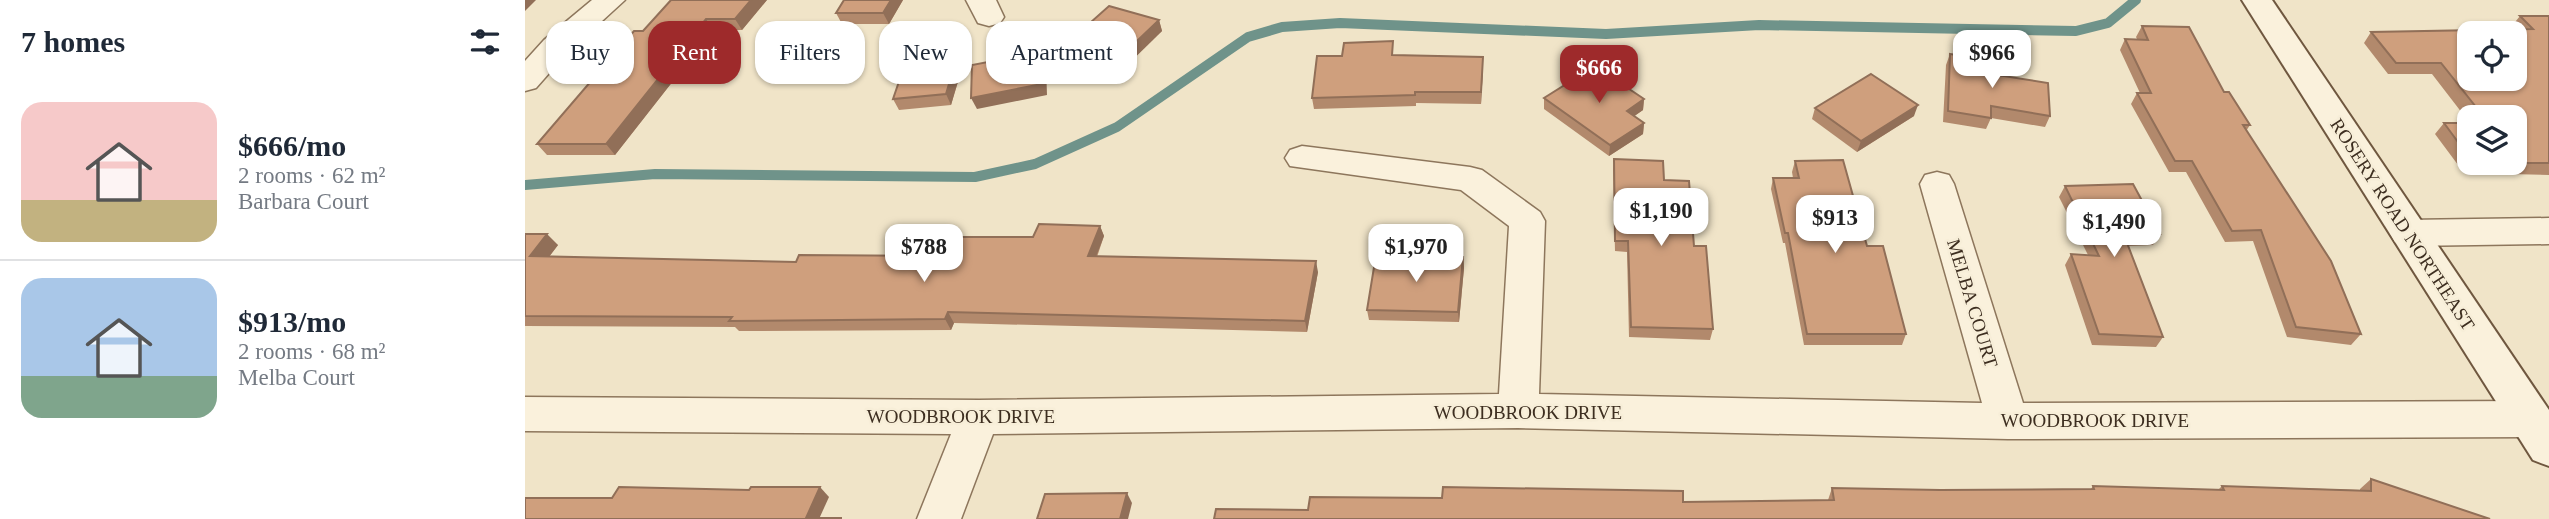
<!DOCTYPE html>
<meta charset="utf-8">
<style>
body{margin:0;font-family:Georgia,serif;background:#f6f6f7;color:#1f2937;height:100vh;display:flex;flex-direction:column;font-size:26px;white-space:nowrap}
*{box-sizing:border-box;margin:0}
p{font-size:23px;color:#747a83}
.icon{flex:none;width:38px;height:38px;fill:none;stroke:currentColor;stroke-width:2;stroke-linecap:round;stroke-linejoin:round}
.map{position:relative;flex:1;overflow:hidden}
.details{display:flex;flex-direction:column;background:#fff;width:525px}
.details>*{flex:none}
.banner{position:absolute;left:21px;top:21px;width:665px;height:63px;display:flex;gap:14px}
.fabs{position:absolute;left:1932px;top:21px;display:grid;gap:14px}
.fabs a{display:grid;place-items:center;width:70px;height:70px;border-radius:14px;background:#fff;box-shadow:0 2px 5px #0004;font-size:35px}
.price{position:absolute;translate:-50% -60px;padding:0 16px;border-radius:14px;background:#fff;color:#222;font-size:23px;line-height:46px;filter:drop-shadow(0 2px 4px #0008)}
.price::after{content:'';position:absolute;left:50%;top:42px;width:21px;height:16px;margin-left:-10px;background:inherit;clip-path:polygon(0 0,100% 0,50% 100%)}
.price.current{background:#9e2a2b;color:#fff}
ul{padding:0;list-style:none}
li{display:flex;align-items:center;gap:21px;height:175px;padding:0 21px}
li+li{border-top:2px solid #e0e1e3}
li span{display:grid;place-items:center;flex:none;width:196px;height:140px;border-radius:21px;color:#555}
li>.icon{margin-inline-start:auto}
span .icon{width:84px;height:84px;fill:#fffc;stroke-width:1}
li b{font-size:30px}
h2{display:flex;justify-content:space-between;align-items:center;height:84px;padding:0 21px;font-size:30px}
.pill{padding:0 24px;border-radius:21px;background:#fff;box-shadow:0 2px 5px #0004;font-size:24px;line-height:63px}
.pill.current{background:#9e2a2b;color:#fff}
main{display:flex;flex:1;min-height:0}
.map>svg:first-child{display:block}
</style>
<main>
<section class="details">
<h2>7 homes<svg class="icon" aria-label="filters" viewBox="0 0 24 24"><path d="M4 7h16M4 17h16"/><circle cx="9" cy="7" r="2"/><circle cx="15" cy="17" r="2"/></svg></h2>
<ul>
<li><span style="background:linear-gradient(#f6c9c9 70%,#c2b280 0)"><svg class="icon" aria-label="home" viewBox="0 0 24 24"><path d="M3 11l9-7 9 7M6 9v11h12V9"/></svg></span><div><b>$666/mo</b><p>2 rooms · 62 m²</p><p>Barbara Court</p></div></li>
<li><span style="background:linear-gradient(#a9c7e8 70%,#7fa58c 0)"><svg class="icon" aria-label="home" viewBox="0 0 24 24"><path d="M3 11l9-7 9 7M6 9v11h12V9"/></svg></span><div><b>$913/mo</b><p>2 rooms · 68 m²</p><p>Melba Court</p></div></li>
</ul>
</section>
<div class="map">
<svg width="2024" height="519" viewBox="0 0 2024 519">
<rect width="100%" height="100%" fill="#f0e4c8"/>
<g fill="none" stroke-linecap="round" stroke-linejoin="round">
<polyline stroke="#6f938a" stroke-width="10" points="0,185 130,174 450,177 510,164 592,127 723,37 757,27 815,23 1081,34 1234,25 1551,31 1583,23 1611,0"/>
<defs>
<g id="street">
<polygon points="67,0 100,0 41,54 11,88 0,91 0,61 19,40"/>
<polygon points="441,0 471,0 479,17 475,23 464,26 453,23"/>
<polygon points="777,146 945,167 957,170 1015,212 1020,221 1014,394 1457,403 1395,184 1400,175 1412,172 1424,175 1429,184 1498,403 2006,401 2021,407 2024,414 2021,431 2006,437 1483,439 993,428 468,434 436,519 392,519 426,434 0,431 0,397 454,400 974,394 984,226 936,190 765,166 760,158 765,150"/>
<polygon points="2024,218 2024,244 1883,246 1870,242 1865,233 1870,224 1883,220"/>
</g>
<polygon id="secondary" points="1717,0 1747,0 2024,410 2024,466 2008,460"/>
</defs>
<use href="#street" stroke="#8d765c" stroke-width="3"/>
<use href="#secondary" stroke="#6f573f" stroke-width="4"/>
<use href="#street" fill="#faf1dc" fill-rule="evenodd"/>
<use href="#secondary" fill="#faf1dc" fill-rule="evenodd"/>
</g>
<g fill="#b2896c">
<polygon points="242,0 217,30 188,30 90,155 22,155 12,144 118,31"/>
<polygon points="378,0 364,24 317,24 311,13"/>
<polygon points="1995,16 2024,16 2024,175 1939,173 1910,134 1919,123 1944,123 1944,163 1990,163 1990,117 1944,117 1944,122 1907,74 1863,74 1839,43 1846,32 1988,29 1986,27"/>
<polygon points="634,20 637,31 594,73 543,57 539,46"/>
<polygon points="1617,26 1699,92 1725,125 1721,131 1836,334 1826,345 1762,337 1728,241 1700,242 1661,172 1644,172 1606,104 1612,93 1615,93 1595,50 1600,39 1612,39 1611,37"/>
<polygon points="1425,54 1459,73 1525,116 1520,127 1466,118 1461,129 1418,122 1421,65"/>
<polygon points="869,55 958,68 956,104 891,103 891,106 789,109 787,98"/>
<polygon points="432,57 437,68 426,105 374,110 368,99"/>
<polygon points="1019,98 1119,99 1118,110 1109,116 1119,123 1118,134 1084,156 1019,109"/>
<polygon points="1290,108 1389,116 1332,152 1287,119"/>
<polygon points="1089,159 1139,180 1169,246 1188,329 1185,340 1104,337 1102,252 1090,251 1088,170"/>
<polygon points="1270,161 1342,246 1381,334 1377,345 1279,345 1260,243 1258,243 1246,189 1248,178 1268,178 1267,172"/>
<polygon points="1540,186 1635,234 1628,245 1603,246 1638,337 1631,347 1567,345 1540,265 1546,254 1563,255 1534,197"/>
<polygon points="575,226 579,236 572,257 793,272 782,332 429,323 426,330 214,331 210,327 0,326 0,234 33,245 24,257 271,262 418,256 508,237"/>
<polygon points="938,257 939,268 934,322 844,320 842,310"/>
<polygon points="1846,479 1965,519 783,510 1303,500 1307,488 1415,490 1566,489 1568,486 1693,490 1697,486 1835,490 1835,489"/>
</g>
<g fill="#916f58">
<polygon points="0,0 11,0 0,11"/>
<polygon points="226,0 242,0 217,30 210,19"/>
<polygon points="366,0 378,0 364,24 358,13"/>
<polygon points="181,19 188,30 90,155 81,144"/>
<polygon points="634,20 637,31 594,73 590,62"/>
<polygon points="516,52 521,64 522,95 452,109 446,98"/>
<polygon points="432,57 437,68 426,105 421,94"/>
<polygon points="958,57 958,68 956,104 956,92"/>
<polygon points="1119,99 1118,110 1101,122 1102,111"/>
<polygon points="1393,105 1389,116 1332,152 1336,141"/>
<polygon points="1119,123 1118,134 1084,156 1085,145"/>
<polygon points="575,226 579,236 567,267 563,256"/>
<polygon points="22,234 33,245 16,267 5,256"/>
<polygon points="938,257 939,268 934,322 933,312"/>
<polygon points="791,261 793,272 782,332 780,321"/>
<polygon points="423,312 429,323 426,330 420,319"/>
<polygon points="295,487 304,497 294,519 281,518"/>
<polygon points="602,493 607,503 603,519 595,519"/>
</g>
<g fill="#cf9f7d" stroke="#916f58" stroke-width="2" fill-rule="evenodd">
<polygon points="146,0 226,0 210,19 181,19 81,144 12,144 109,31 118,31"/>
<polygon points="319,0 366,0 358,13 311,13"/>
<polygon points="584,6 634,20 590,62 539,46"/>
<path d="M 1995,16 L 2024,16 L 2024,163 L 1981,163 L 1990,163 L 1990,117 L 1959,117 L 1916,63 L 1871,63 L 1846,32 L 2008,29 ZM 1944,33 L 1990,33 L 1990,79 L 1944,79 Z"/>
<polygon points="1617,26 1664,27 1699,92 1704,92 1725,125 1718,125 1806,261 1836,334 1771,327 1736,230 1707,231 1667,161 1650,161 1612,93 1626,93 1600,39 1623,40"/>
<polygon points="868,41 867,55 958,57 956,92 890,92 890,95 787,98 792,56 817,56 819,43"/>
<polygon points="516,52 517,84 446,98 447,65"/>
<polygon points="1425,54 1459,59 1459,73 1523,83 1525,116 1466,106 1466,118 1423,111"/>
<polygon points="432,57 421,94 368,99 381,61"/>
<polygon points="1070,66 1119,99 1102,111 1119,123 1085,145 1019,98"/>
<polygon points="1346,74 1393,105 1336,141 1290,108"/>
<polygon points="1919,123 1944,123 1944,157"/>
<polygon points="1089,159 1138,161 1139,180 1164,181 1169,246 1181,246 1188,329 1106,327 1103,241 1090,241"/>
<polygon points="1318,160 1342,246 1358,246 1381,334 1282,334 1263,233 1260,233 1248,178 1274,178 1270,161"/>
<polygon points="1608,184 1635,234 1599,235 1638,337 1574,334 1546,254 1574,256 1540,186"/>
<polygon points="514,224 575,226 563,256 791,261 780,321 423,312 420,319 204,321 207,317 0,316 0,234 22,234 5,256 271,262 274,255 418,256 427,237 508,237"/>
<polygon points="851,255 938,257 933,312 842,310"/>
<polygon points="1846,479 1965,519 689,519 691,509 783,510 785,497 917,498 918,487 1158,491 1158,502 1309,500 1307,488 1415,490 1569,489 1568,486 1699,490 1697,486 1846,491"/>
<polygon points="94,487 224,490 226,487 295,487 281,518 316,518 316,519 0,519 0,498 87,498"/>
<polygon points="602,493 595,519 512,519 520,494"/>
</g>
<g text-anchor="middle" stroke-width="5" stroke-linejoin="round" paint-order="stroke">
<g font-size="19" fill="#3d2e20" stroke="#f7eed8">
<text transform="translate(1878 224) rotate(57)" y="7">ROSERY ROAD NORTHEAST</text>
<text transform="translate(1448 303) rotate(73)" y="7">MELBA COURT</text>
<text x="1003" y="419">WOODBROOK DRIVE</text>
<text x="436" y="423">WOODBROOK DRIVE</text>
<text x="1570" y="427">WOODBROOK DRIVE</text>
</g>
</g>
</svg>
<div class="fabs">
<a><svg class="icon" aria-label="locate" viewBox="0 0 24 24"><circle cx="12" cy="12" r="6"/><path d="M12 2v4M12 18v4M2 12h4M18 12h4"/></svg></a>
<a><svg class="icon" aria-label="layers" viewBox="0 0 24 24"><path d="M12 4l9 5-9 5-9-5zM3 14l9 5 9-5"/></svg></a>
</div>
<b class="price" style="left:1467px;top:90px">$966</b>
<b class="price current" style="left:1074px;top:105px">$666</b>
<b class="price" style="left:1136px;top:248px">$1,190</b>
<b class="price" style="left:1310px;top:255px">$913</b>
<b class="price" style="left:1589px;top:259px">$1,490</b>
<b class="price" style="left:399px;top:284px">$788</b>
<b class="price" style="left:891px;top:284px">$1,970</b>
<div class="banner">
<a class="pill">Buy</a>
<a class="pill current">Rent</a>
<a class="pill">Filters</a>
<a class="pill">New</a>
<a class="pill">Apartment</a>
</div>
</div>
</main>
